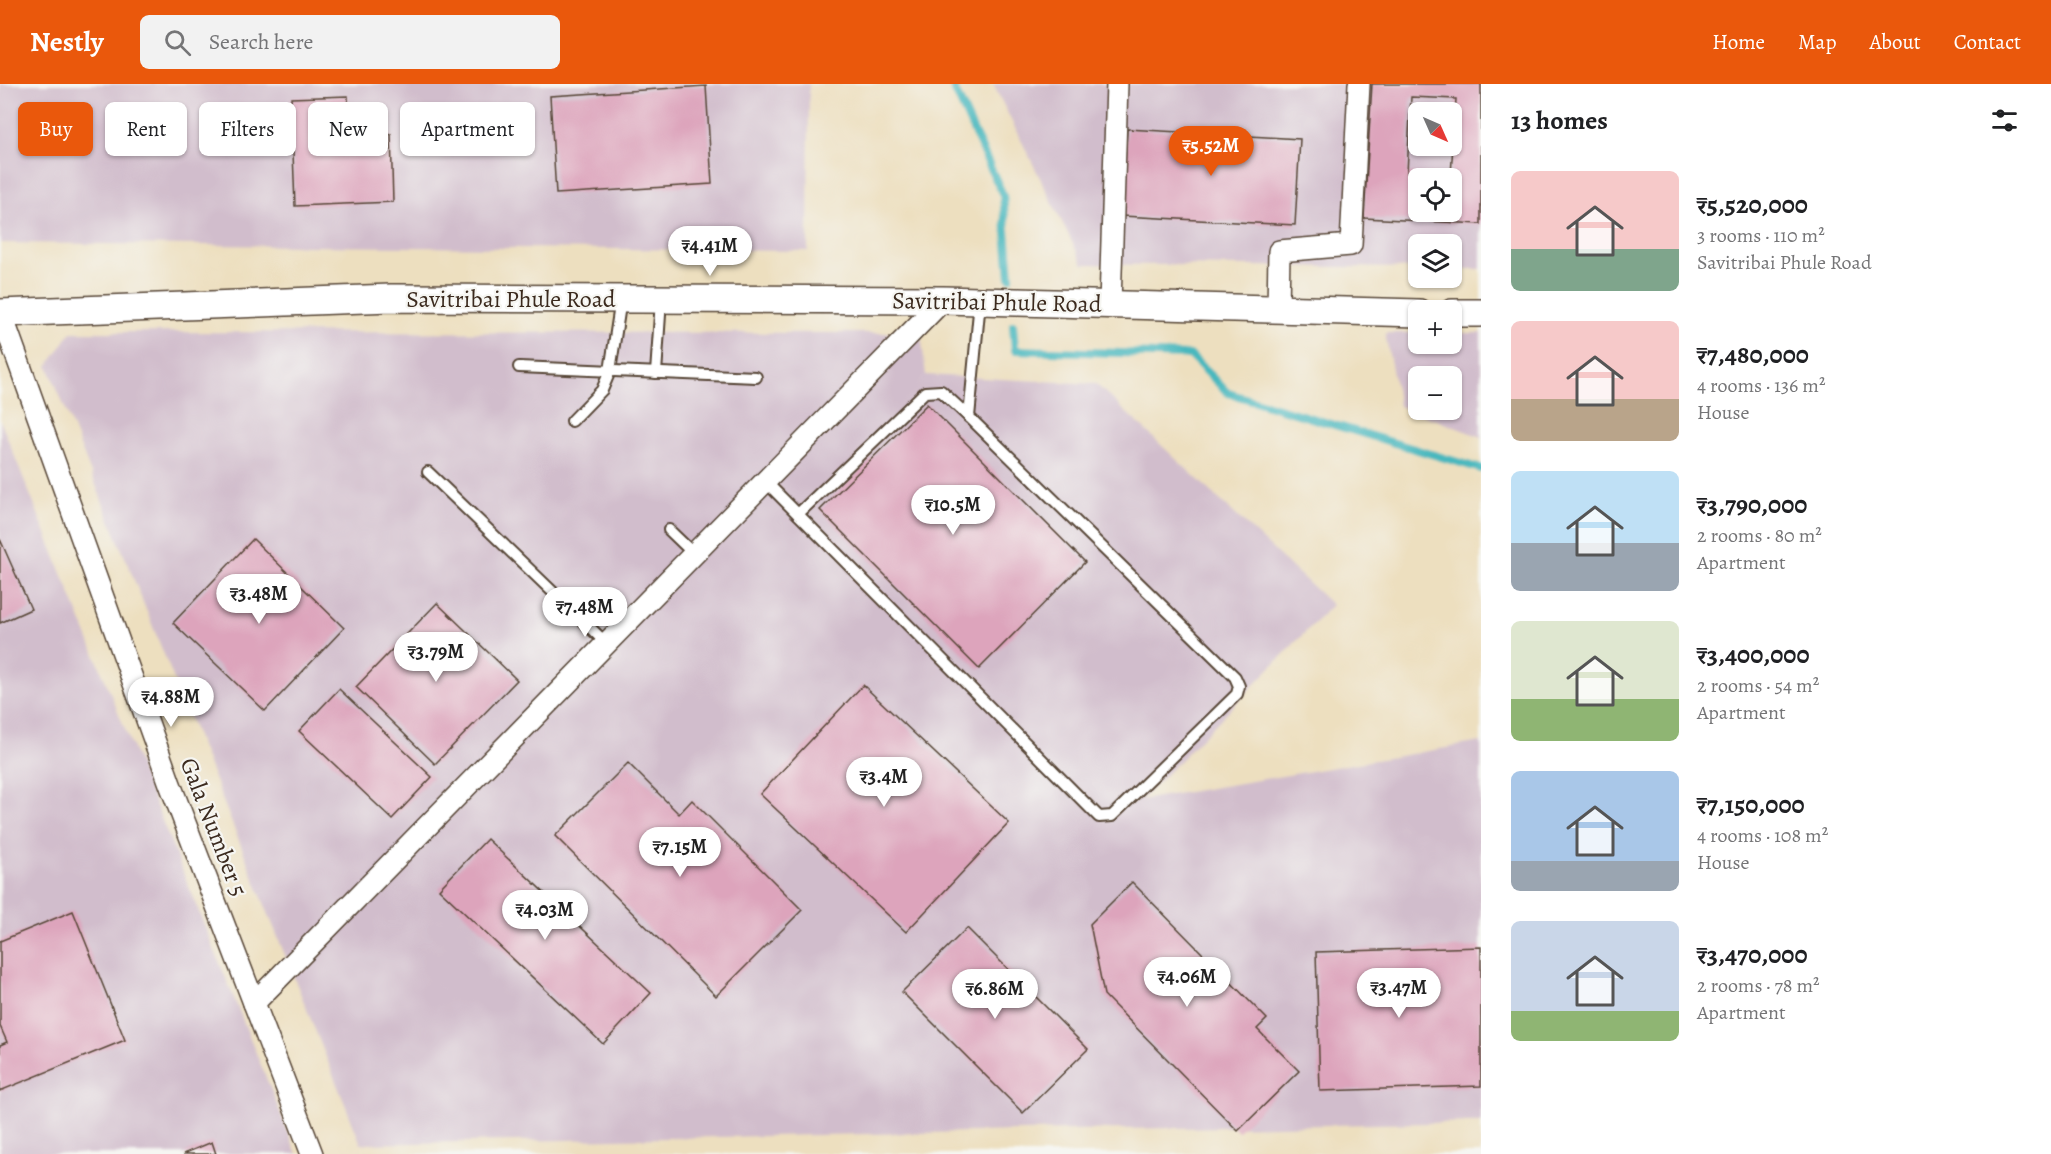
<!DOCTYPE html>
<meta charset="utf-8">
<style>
body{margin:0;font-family:Alegreya,serif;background:#f2f2f2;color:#202124;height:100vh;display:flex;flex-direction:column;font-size:22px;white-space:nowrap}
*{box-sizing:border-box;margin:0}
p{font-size:20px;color:#757577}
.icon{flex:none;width:33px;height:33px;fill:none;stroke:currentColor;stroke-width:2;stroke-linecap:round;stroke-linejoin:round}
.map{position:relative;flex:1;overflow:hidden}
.side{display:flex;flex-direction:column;background:#fff;width:570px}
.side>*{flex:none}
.top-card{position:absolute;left:18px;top:18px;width:570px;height:54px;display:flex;gap:12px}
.needle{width:39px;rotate:135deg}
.fabs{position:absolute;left:1408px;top:18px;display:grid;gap:12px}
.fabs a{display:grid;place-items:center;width:54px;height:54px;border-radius:9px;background:#fff;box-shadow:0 2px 4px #0004;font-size:30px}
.price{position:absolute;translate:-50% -51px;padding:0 14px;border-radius:21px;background:#fff;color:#222;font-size:20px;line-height:39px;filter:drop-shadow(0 2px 3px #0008)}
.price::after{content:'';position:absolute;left:50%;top:36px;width:18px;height:14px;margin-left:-9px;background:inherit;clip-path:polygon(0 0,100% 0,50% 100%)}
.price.current{background:#ea580c;color:#fff}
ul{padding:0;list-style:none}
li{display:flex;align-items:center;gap:18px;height:150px;padding:0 30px}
li span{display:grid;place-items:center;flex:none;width:168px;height:120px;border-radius:9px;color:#555}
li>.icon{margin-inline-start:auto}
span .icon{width:72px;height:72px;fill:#fffc;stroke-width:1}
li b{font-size:26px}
h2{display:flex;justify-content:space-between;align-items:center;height:72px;padding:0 30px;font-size:26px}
.tag{padding:0 21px;border-radius:9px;background:#fff;box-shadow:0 2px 4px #0004;font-size:21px;line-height:54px}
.tag.current{background:#ea580c;color:#fff}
header{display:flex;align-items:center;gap:36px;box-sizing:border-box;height:84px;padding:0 30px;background:#ea580c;color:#fff}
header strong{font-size:28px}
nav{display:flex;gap:33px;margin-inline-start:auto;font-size:21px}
.search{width:420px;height:54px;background:#f2f2f2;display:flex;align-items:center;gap:15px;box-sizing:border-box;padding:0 21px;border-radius:9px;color:#757577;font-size:22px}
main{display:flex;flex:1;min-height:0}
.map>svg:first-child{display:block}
</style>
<header>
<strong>Nestly</strong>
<div class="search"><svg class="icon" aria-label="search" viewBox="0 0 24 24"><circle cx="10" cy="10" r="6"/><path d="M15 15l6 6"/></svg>Search here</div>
<nav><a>Home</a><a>Map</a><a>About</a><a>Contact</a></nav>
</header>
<main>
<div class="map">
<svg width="1481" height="1070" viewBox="0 0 1481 1070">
<rect width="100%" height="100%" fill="#f6f6f2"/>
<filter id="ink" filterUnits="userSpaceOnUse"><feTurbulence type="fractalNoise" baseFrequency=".0167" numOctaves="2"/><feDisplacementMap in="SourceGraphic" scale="12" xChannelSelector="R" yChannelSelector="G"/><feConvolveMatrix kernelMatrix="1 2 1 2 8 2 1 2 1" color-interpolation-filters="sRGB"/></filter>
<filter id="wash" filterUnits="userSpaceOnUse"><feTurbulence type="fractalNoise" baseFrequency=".008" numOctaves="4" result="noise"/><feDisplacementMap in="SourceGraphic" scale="24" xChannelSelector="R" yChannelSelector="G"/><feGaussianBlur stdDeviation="1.35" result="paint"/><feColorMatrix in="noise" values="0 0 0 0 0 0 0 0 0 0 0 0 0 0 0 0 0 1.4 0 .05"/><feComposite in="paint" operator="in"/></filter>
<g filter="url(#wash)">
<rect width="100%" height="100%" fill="#eddfbf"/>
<g fill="#d1bdcc" fill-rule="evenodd">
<polygon points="0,0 809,0 808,167 0,159"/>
<path d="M 993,0 L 1481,0 L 1481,185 L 1452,185 L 1452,160 L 1419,160 L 1419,184 L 1083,180 ZM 1419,28 L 1452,28 L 1452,62 L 1419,62 ZM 1419,94 L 1452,94 L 1452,128 L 1419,128 Z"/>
<polygon points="71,248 921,249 926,291 1096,300 1332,521 1141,716 1481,658 1481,1038 361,1060 48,282"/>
<path d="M 1385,249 L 1419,249 L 1419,260 L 1452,260 L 1452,249 L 1481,249 L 1481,353 L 1399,322 ZM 1419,292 L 1452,292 L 1452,326 L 1419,326 Z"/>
<polygon points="0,336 297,1070 0,1070"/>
</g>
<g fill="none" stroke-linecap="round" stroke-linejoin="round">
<g stroke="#48b8be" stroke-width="8">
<polyline points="952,0 1003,111 1010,193"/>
<polyline points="1013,241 1015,266 1190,271 1228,309 1481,385"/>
</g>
</g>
<g id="blocks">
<g fill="#dda4bc" fill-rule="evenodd">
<path d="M 1372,0 L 1481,0 L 1481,140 L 1364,134 ZM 1411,13 L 1456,15 L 1451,91 L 1407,89 ZM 1419,94 L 1452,94 L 1452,128 L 1419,128 Z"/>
<polygon points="706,2 712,100 556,110 550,12"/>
<polygon points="348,12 349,51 391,50 393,118 295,122 291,14"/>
<polygon points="1127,45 1300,55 1295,141 1122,132"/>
<polygon points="927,320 1085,478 979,585 820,426"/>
<polygon points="0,455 31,525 0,539"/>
<polygon points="253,455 344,544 265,627 173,539"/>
<polygon points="437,519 517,596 435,680 356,603"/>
<polygon points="863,601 1009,739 906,848 760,710"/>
<polygon points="339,605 432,693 392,735 299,647"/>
<polygon points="628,679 679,730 692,716 802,826 716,912 555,752"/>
<polygon points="487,755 651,909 603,960 439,805"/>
<polygon points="1132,798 1267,935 1257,945 1299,987 1238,1047 1104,911 1090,840"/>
<polygon points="73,827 125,956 0,1007 0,961 7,958 0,942 0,857"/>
<polygon points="967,844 1088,965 1023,1029 902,908"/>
<polygon points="1481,863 1481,1002 1320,1007 1316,868"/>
<polygon points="212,1058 216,1070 183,1070"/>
</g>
</g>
</g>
<g filter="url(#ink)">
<use href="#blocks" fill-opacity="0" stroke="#564536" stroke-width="1.5"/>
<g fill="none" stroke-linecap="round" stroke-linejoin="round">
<defs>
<g id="service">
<polyline points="519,283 756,293"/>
<polyline points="656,289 661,216"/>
<polyline points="572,337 602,306 610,287 621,215"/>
<polyline points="428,388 607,560"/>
<polyline points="766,398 1099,733 1112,732 1237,610 1239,602 1235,593 969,333 980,217"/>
<polyline points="798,430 925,308 941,307 969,333"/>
<polyline points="669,446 695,471"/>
</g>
<g id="minor">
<polyline points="1110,220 1117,0"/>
<polyline points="1278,226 1279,167 1351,161 1359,0"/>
<polyline points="1,229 170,700 312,1070"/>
<polyline points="254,919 943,216"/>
</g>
<g id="tertiary">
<polyline points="0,229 391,214 943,216 1419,229"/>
<polyline points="1452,229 1481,229"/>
</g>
</defs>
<use href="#service" stroke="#564536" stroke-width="14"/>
<use href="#minor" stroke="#564536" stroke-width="24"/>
<use href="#tertiary" stroke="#564536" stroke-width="30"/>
<use href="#service" stroke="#fff" stroke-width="10"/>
<use href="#minor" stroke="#fff" stroke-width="21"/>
<use href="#tertiary" stroke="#fff" stroke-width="27"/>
</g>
</g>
<g text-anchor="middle" stroke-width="4.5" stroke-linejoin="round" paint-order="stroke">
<g font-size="24" fill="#3b2a1e" stroke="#f6f6f2">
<text x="511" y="223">Savitribai Phule Road</text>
<text transform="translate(997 218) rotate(1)" y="8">Savitribai Phule Road</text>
<text transform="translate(214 743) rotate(69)" y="8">Gala Number 5</text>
</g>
</g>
</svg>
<div class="fabs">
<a><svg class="needle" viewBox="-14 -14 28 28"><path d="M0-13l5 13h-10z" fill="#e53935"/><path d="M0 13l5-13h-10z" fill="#757577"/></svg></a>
<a><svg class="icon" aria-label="locate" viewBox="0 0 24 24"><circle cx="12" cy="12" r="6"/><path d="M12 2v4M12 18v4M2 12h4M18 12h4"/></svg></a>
<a><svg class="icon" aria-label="layers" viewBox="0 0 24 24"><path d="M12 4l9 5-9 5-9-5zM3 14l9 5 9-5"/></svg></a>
<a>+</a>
<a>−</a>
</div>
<b class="price current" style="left:1211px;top:93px">₹5.52M</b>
<b class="price" style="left:710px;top:193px">₹4.41M</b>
<b class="price" style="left:953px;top:452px">₹10.5M</b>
<b class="price" style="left:259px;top:541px">₹3.48M</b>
<b class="price" style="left:585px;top:554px">₹7.48M</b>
<b class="price" style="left:436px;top:599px">₹3.79M</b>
<b class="price" style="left:171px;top:644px">₹4.88M</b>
<b class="price" style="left:884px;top:724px">₹3.4M</b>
<b class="price" style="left:680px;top:794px">₹7.15M</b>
<b class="price" style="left:545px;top:857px">₹4.03M</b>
<b class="price" style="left:1187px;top:924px">₹4.06M</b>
<b class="price" style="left:1399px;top:935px">₹3.47M</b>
<b class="price" style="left:995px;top:936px">₹6.86M</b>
<div class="top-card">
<a class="tag current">Buy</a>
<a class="tag">Rent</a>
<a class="tag">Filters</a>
<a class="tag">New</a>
<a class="tag">Apartment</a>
</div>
</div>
<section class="side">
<h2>13 homes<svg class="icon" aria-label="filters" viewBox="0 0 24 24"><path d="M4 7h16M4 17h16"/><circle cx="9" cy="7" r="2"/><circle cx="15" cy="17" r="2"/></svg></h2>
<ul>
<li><span style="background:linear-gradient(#f6c9c9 65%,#7fa58c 0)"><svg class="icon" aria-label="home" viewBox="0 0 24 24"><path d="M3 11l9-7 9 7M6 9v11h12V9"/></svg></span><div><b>₹5,520,000</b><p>3 rooms · 110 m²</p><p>Savitribai Phule Road</p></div></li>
<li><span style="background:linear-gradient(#f6c9c9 65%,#b9a48a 0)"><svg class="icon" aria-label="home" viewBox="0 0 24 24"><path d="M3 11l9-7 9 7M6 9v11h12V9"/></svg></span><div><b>₹7,480,000</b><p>4 rooms · 136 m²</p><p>House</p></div></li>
<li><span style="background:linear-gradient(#bfe0f5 60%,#9aa5b1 0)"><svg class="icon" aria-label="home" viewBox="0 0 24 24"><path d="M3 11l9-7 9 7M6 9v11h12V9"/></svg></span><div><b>₹3,790,000</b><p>2 rooms · 80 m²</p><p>Apartment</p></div></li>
<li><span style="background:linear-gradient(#dfe7d0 65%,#8fb573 0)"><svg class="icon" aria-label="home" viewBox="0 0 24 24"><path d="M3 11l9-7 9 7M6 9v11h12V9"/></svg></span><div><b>₹3,400,000</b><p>2 rooms · 54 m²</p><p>Apartment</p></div></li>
<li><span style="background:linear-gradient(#a9c7e8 75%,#9aa5b1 0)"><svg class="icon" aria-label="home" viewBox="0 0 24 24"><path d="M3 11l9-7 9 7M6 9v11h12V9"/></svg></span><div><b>₹7,150,000</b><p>4 rooms · 108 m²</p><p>House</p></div></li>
<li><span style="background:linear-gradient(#c9d6e8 75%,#8fb573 0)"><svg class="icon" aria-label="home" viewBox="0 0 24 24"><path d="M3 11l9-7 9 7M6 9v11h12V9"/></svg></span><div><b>₹3,470,000</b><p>2 rooms · 78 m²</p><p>Apartment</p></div></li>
</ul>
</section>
</main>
